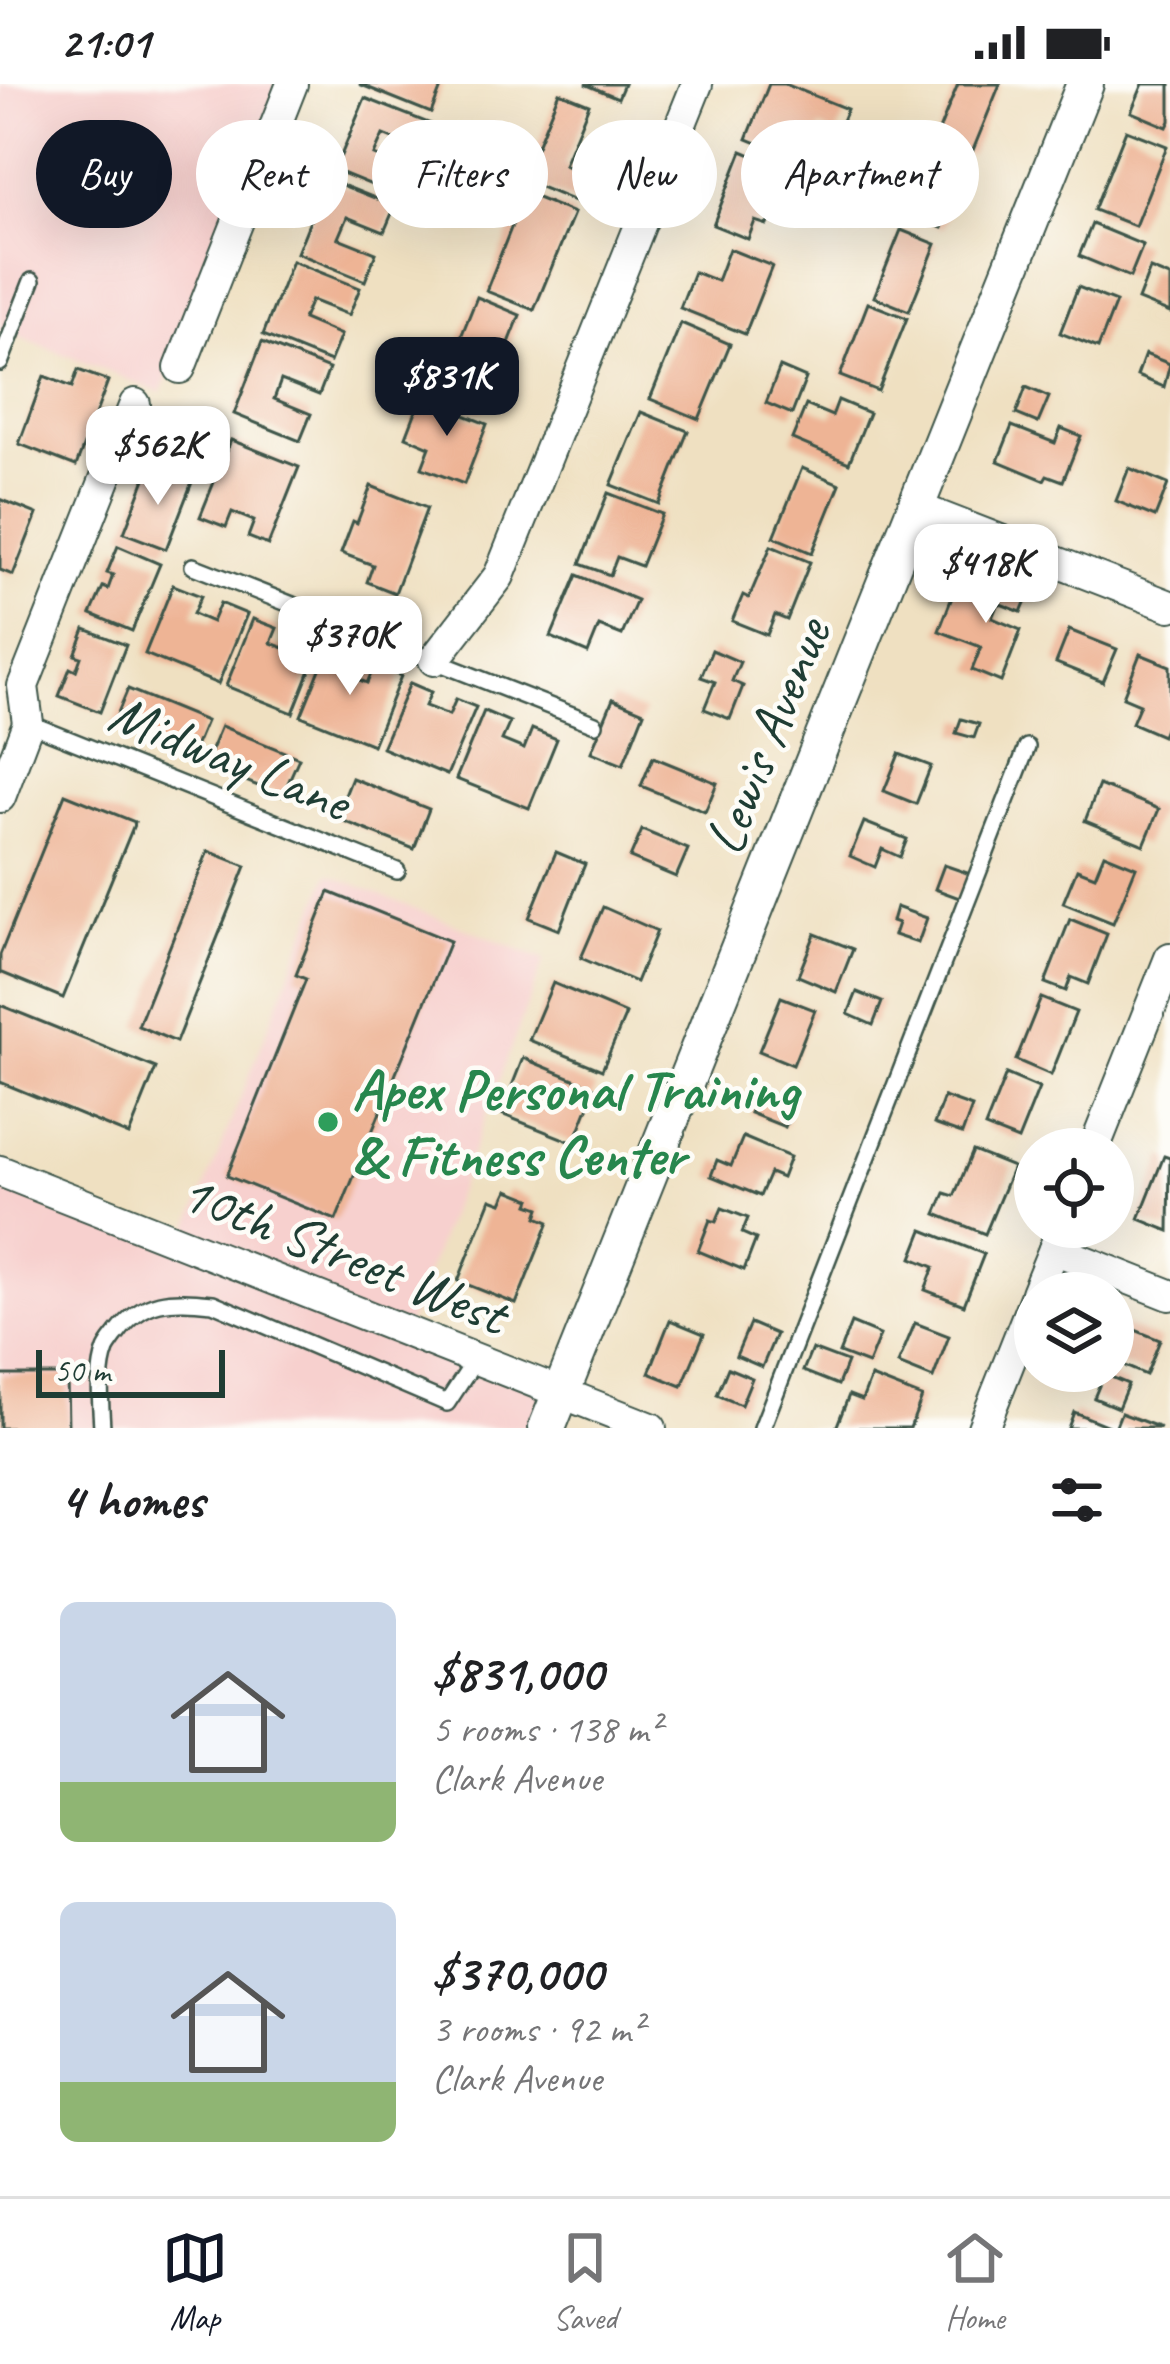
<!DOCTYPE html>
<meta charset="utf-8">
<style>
body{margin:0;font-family:Caveat,sans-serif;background:#f6f6f6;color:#202124;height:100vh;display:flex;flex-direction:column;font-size:45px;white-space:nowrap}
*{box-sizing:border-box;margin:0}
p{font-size:39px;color:#757577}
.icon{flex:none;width:66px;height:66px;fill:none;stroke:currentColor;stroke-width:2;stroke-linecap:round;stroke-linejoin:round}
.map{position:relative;height:1344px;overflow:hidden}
.drawer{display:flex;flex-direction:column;background:#fff;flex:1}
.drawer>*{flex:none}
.hud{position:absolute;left:36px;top:36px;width:1098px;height:108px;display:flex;gap:24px}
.fabs{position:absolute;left:1014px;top:1044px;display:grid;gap:24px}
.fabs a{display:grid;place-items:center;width:120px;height:120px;border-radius:50%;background:#fff;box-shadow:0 12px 48px #0002;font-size:60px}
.scale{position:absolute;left:36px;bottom:30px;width:189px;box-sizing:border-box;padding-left:12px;border:6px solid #1f3d34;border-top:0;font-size:33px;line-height:42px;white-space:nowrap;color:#1f3d34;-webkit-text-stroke:9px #fdfcf7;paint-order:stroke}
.price{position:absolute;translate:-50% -102px;padding:0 27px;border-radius:24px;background:#fff;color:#222;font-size:39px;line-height:78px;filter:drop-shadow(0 3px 6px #0008)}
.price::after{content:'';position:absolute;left:50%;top:72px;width:36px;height:27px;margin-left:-18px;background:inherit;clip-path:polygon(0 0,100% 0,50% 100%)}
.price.active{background:#111827;color:#fff}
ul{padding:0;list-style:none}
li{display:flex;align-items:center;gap:36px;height:300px;padding:0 60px}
li span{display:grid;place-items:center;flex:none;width:336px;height:240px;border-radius:18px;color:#555}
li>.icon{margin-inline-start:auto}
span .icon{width:144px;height:144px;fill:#fffc;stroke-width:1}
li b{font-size:51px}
h2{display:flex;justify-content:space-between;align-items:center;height:144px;padding:0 60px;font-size:51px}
.chip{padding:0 42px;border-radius:54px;background:#fff;box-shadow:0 12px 48px #0002;font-size:42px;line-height:108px}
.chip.active{background:#111827;color:#fff}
.status{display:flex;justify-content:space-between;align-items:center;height:84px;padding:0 60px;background:#fff;direction:ltr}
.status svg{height:33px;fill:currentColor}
.dock{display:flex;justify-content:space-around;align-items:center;height:168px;border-top:3px solid #e0e0e0;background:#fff;font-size:33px;color:#757577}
.dock a{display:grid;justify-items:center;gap:6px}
.dock .active{color:#111827}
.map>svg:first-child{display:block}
</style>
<div class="status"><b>21:01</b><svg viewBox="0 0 49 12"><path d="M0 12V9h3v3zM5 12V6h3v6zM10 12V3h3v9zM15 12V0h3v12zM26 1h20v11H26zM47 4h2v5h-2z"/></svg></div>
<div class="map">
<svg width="1170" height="1344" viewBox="0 0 1170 1344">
<rect width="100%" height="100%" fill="#fdfcf7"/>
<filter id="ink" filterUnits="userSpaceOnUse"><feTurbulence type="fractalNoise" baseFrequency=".00833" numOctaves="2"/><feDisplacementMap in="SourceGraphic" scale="24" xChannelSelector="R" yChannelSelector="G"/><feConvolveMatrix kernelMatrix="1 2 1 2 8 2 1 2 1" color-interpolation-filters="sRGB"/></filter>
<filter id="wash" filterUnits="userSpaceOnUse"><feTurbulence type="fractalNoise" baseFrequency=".004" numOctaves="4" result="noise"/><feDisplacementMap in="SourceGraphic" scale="48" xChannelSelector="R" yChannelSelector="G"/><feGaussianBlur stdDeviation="2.7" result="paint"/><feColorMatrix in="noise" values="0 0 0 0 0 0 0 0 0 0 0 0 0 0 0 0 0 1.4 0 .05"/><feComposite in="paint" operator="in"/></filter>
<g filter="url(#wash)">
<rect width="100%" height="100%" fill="#efe0c1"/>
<g fill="#f7d0ce">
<polygon points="0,0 286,0 161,309 0,245"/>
<polygon points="329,790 544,876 405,1248 561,1309 547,1344 0,1344 0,1087 183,1159"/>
</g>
<g id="blocks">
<g fill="#eeb495">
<polygon points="359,0 438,0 442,1 431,29"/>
<polygon points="585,0 624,0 618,14"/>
<polygon points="769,0 785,0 847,25 836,51 820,44 815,56 794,47 784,70 747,55"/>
<polygon points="958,0 1000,0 971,71 935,56"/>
<polygon points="1143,0 1170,0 1170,37 1167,43 1131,28"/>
<polygon points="559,8 589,20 564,81 588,91 577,118 523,96"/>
<polygon points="365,14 431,40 420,66 383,51 374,71 412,87 401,113 335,86"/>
<polygon points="1126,46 1167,62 1135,142 1094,126"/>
<polygon points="907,64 927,72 919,91 957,106 942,144 884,120"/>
<polygon points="742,67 778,82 766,112 777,116 767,141 755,137 748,155 713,141"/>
<polygon points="327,95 395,122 384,148 347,133 338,154 376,169 365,197 297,169"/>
<polygon points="525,109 574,129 534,226 486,207"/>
<polygon points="1092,140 1143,161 1130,193 1079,172"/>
<polygon points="901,146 936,160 909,227 874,213"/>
<polygon points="729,165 772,182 745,250 680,224 694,188 717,197"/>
<polygon points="292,177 360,204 349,231 311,216 303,235 341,251 330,278 263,251"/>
<polygon points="1150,185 1170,193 1170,229 1138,216"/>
<polygon points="1078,203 1116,218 1098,264 1060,249"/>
<polygon points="477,213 520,231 482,327 438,310"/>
<polygon points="868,219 907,234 878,307 840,292"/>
<polygon points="681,239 730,260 699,335 650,315"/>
<polygon points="262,258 329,285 319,311 281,296 274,315 311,330 300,357 234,330"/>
<polygon points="1145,270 1170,280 1164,303 1137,292"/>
<polygon points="780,283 806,294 792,330 766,319"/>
<polygon points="78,286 108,297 76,382 19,360 44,292 72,303"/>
<polygon points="1026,303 1049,313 1038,339 1016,330"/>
<polygon points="421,314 487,340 464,400 422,384 430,363 406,353"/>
<polygon points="838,316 869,329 849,379 792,355 806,321 832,332"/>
<polygon points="175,328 212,343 193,390 156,376"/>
<polygon points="641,328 688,347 659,420 611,401"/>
<polygon points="1012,342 1055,359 1061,344 1081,352 1063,397 1047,391 1044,396 998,377"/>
<polygon points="231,356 299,383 268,461 248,453 254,437 232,428 226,443 200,433"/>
<polygon points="150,382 192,398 166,465 124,449"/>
<polygon points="802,384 840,400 812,469 774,453"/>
<polygon points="1129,384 1168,400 1155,433 1116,417"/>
<polygon points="371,402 427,424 395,509 367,498 373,481 341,469 353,437 357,439"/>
<polygon points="608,409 662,430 641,482 617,473 610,491 580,480"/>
<polygon points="0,415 37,430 13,491 0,486"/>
<polygon points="118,462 160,480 132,547 91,530 103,503 108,505 113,491 107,489"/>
<polygon points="771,462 810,478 787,536 775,531 767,551 732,537 743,511 749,514"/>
<polygon points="577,491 637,516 622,551 599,542 588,569 551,553"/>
<polygon points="994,495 1029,509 1021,528 998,519 992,534 1021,546 1001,598 972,586 981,563 939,547 956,503 986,515"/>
<polygon points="173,501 201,512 193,530 212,538 220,519 247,530 218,600 145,570"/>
<polygon points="253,535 277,544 271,559 294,568 300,552 320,561 293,629 226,602"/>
<polygon points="85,545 126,561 100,628 59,612 70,584 76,587 81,573 75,571"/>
<polygon points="1069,546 1117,565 1103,598 1056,579"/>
<polygon points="329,563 357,575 350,592 367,599 375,581 401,592 373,661 301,632"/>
<polygon points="712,566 740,578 732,597 743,602 730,635 704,625 715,598 701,593"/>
<polygon points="1140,570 1170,582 1170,632 1162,652 1132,639 1140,620 1123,613"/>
<polygon points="410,599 431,608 425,622 449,631 456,615 476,623 447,691 382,664"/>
<polygon points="128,605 206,637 190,675 112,643"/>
<polygon points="613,615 644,628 623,681 591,668"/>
<polygon points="484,627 510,638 502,656 524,665 532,645 557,655 529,724 456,695"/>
<polygon points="961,635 979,640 974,654 956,649"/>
<polygon points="221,642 299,674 282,712 205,680"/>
<polygon points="899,670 931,682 916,720 884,707"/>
<polygon points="653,673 717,699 705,728 641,702"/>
<polygon points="352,694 429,725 414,765 336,734"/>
<polygon points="1099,701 1159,725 1144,761 1085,737"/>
<polygon points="65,710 135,738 63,914 0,888 0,871"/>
<polygon points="864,738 907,755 900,773 882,765 875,783 850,772"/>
<polygon points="642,746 688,765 676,793 630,774"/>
<polygon points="208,767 246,782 176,958 138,942"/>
<polygon points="556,768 585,780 559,846 529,834"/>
<polygon points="1104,770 1136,783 1113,839 1063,819 1077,785 1095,792"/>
<polygon points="944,781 970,790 962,815 935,805"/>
<polygon points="329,808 450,857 336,1136 227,1092 306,895 296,891"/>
<polygon points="603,823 657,847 636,898 581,874"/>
<polygon points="896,823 927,834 918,859 894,851 898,839 892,837"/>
<polygon points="1070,835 1107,850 1088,900 1071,893 1066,907 1045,899"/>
<polygon points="815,850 853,865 836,908 798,892"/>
<polygon points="553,899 626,930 602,986 529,956"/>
<polygon points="857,908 882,918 873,941 848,930"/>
<polygon points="781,913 815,926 793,981 759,967"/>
<polygon points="1041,914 1076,928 1051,991 1016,976"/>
<polygon points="0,921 156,984 129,1051 0,998"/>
<polygon points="523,974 596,1004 574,1059 501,1030"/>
<polygon points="1006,990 1039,1004 1018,1056 985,1043"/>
<polygon points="944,1013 972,1023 962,1050 934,1040"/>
<polygon points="756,1016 790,1030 785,1043 750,1029"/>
<polygon points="743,1053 790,1073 782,1094 770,1089 760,1112 711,1092 717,1076 731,1082"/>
<polygon points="973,1067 1013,1083 985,1150 936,1130 945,1109 954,1112"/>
<polygon points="1164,1072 1170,1074 1169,1147 1139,1135"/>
<polygon points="508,1106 531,1115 529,1120 540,1124 537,1133 549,1138 516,1220 458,1197 491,1115 502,1119"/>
<polygon points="722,1124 748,1134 742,1149 756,1155 744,1186 698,1167 710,1136 716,1138"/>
<polygon points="923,1146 984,1170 964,1221 925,1206 934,1183 912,1174"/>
<polygon points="670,1236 704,1250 682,1302 649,1289"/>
<polygon points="1113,1237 1160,1256 1146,1291 1113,1277"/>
<polygon points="750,1239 776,1250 762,1283 736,1272"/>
<polygon points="851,1239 880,1251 868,1280 839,1269"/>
<polygon points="915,1239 949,1252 933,1294 898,1280"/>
<polygon points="812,1265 847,1278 838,1301 803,1287"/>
<polygon points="728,1284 752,1294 741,1321 717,1311"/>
<polygon points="1104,1290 1128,1300 1118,1324 1094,1314"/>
<polygon points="0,1291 67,1291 68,1344 0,1344"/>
<polygon points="871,1293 922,1313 910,1344 836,1344 849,1311 862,1316"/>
<polygon points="1074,1328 1113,1344 1068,1344"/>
<polygon points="1121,1329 1161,1344 1115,1344"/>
</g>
</g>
</g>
<g filter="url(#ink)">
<use href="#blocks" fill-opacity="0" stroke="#3e5549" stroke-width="3"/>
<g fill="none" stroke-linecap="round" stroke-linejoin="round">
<defs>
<g id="service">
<polyline points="0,279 32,197"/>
<polyline points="193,482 595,640"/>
<polyline points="28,639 397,787"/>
<path d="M 102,1344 C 101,1320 97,1289 106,1266 C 107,1263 115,1252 117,1250 C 144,1213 171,1215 213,1219 L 447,1319 L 476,1275"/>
<polyline points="762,1344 1027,663"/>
</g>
<g id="minor">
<polyline points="180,284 292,0"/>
<polyline points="915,423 1170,522"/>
<polyline points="434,576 499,492 697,0"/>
<polyline points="0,713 28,639 23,602 135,320"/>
<polyline points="1094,1065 1170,874"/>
<polyline points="0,1087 651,1344"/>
<polyline points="1054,1165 1170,1211"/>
<polyline points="1036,1209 1063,1143"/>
<polyline points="983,1344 1035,1213"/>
</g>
<polyline id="tertiary" points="547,1344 1085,0"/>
</defs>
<use href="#service" stroke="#3e5549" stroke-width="20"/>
<use href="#minor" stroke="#3e5549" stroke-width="34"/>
<use href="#tertiary" stroke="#3e5549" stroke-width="40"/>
<use href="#service" stroke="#fff" stroke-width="15"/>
<use href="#minor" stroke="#fff" stroke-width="30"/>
<use href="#tertiary" stroke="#fff" stroke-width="36"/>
</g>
</g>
<circle fill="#2e9e5b" stroke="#fdfcf7" stroke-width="4.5" cx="328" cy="1038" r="12"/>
<g text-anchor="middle" stroke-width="9" stroke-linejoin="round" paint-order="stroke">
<g font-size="57" fill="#1f3d34" stroke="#fdfcf7">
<text transform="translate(766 652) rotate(-68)" y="20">Lewis Avenue</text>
<text transform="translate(230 672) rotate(22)" y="20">Midway Lane</text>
<text transform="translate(344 1168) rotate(22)" y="20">10th Street West</text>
</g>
<g font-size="57" font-weight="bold" fill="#27864d" stroke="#fdfcf7" text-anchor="start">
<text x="352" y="1025">Apex Personal Training<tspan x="352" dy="66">&amp; Fitness Center</tspan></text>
</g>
</g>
</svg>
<div class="fabs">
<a><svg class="icon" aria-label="locate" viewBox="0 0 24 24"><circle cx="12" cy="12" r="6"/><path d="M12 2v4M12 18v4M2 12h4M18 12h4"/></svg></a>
<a><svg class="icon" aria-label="layers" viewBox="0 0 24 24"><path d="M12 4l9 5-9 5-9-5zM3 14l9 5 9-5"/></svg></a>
</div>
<div class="scale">50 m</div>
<b class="price active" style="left:447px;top:355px">$831K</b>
<b class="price" style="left:158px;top:424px">$562K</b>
<b class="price" style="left:986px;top:542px">$418K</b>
<b class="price" style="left:350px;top:614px">$370K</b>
<div class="hud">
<a class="chip active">Buy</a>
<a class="chip">Rent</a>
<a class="chip">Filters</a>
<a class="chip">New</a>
<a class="chip">Apartment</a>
</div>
</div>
<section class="drawer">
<h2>4 homes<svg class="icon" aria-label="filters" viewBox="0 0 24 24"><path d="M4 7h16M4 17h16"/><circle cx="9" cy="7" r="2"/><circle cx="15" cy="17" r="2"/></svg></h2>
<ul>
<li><span style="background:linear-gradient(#c9d6e8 75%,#8fb573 0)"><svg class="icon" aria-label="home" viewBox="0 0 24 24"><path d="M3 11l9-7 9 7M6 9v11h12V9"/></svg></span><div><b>$831,000</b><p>5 rooms · 138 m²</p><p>Clark Avenue</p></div></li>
<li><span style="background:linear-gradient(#c9d6e8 75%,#8fb573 0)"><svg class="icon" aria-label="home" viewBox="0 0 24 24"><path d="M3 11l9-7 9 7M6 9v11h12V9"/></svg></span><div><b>$370,000</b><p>3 rooms · 92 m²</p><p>Clark Avenue</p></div></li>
</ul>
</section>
<nav class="dock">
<a class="active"><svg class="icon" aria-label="map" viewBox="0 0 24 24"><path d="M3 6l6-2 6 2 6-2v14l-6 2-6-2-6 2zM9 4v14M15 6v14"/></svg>Map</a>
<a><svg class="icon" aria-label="saved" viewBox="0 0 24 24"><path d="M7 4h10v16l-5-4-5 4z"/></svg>Saved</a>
<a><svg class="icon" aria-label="home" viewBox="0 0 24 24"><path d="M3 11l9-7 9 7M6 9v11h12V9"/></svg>Home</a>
</nav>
